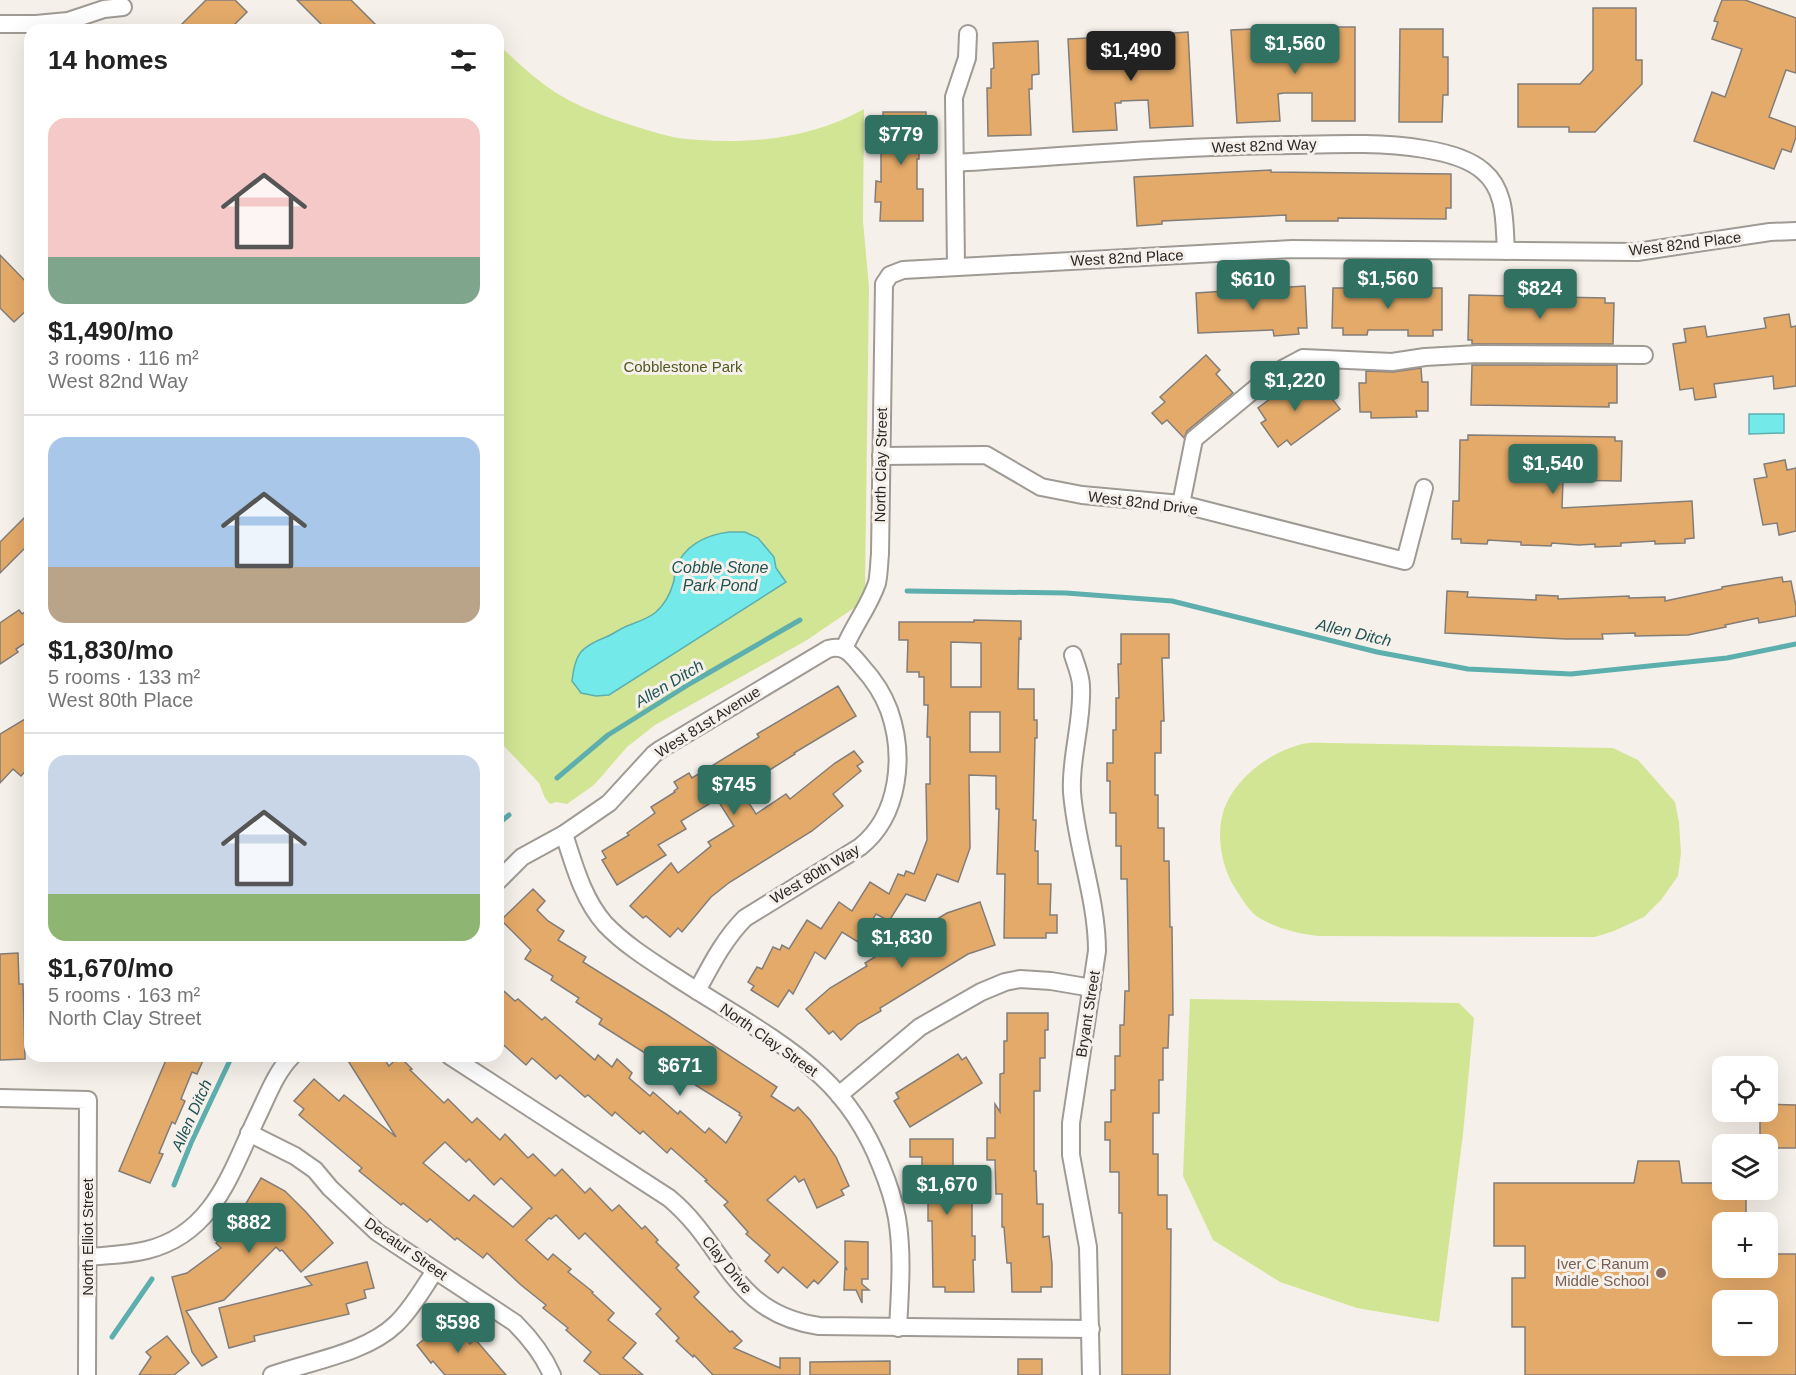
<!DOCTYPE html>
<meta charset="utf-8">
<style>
body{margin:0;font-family:Arial,sans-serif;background:#f6f6f6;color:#222;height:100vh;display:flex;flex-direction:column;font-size:22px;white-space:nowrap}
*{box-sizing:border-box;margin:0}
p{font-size:20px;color:#767676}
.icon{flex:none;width:33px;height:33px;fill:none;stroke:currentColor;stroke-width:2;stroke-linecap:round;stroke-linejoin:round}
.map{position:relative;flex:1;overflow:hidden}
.side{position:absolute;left:24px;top:24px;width:480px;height:1038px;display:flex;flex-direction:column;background:#fff;border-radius:18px;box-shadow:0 6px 24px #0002}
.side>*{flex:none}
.buttons{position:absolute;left:1712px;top:1056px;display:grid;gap:12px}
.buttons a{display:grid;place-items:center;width:66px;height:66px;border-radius:12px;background:#fff;box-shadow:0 6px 24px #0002;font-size:30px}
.price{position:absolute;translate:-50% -51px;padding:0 14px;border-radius:6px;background:#307161;color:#fff;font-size:20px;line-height:39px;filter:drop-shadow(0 2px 3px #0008)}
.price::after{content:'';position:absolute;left:50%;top:36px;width:18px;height:14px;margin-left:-9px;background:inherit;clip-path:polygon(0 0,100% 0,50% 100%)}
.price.on{background:#222;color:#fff}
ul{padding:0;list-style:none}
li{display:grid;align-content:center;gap:12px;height:318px;padding:0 24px}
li+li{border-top:2px solid #e0e0e0}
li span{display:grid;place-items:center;height:186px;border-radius:18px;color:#555}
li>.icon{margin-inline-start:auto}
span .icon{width:108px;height:108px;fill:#fffc;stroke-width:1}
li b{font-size:26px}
h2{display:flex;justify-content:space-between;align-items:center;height:72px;padding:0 24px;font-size:26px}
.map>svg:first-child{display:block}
</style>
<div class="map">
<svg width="1796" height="1375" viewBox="0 0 1796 1375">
<rect width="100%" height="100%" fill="#f6f0ea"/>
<g fill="#d2e595">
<path d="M 498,44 C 517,62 536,80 558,94 C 576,105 596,113 616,120 C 635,126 654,133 673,137 C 682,139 691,139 700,140 C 756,144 815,137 864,109 L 863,221 L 869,287 L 865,588 L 857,606 L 807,640 L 655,725 L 627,747 L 594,785 L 567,804 L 556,802 L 550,804 L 545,798 L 539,783 L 503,745 L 498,721 Z"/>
<path d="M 1327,743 L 1613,748 L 1638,760 L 1675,802 L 1679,822 L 1681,853 L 1678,876 L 1661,900 L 1644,917 L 1614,931 L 1595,937 L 1319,936 C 1299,934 1279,929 1261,919 C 1250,913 1242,899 1235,888 C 1222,868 1216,836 1223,813 C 1232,781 1268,753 1299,745 C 1307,742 1318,743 1327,743 Z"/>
<polygon points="1190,999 1459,1003 1474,1018 1463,1134 1439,1322 1357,1308 1280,1282 1213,1240 1183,1176"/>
</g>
<g fill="#73e9e9" stroke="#5dafae" stroke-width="1.5">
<polygon points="1749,414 1784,414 1784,433 1749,434"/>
<path d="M 729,532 L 745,532 L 758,538 L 774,557 L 776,568 L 786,582 L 609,695 L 596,696 L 581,693 L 572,681 C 575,653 581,647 606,637 C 614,634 619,629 627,626 C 637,622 648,619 656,612 C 664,605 670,594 673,584 C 675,580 674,575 675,570 C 683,546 705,535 729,532 Z"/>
</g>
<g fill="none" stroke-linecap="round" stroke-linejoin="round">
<g stroke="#5dafae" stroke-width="5">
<polyline points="907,591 1066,593 1172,601 1377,652 1468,669 1571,674 1727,658 1796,644"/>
<polyline points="557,778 608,735 691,683 800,620"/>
<polyline points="498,824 509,815"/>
<polyline points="174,1185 191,1143 232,1056"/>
<polyline points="112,1337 152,1279"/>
</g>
</g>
<g fill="#e4aa69" stroke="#837d78" stroke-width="1.5" fill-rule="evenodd">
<polygon points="206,0 235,0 247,12 229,30 176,30"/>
<polygon points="297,0 351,0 381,30 327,30"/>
<polygon points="1722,0 1745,0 1796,18 1796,73 1786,70 1769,117 1796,127 1796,137 1791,152 1782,149 1774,169 1694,141 1712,92 1725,97 1742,49 1712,39 1718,22 1714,21"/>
<polygon points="1593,8 1636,8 1636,60 1642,60 1642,84 1595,132 1569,132 1569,127 1518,127 1518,84 1580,84 1593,70"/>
<polygon points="1312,27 1355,27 1355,121 1312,121 1312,93 1284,93 1278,94 1280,121 1237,123 1231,30 1275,28 1276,56 1312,54"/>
<polygon points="1400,29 1443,29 1443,57 1448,57 1448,95 1443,95 1442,122 1399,122"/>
<polygon points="1188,32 1193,126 1150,128 1148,100 1121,101 1121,103 1115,103 1117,130 1073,132 1068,39 1112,37 1113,65 1141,63 1141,62 1146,61 1145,35"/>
<polygon points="1038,41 1039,74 1032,75 1032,89 1029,89 1031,135 988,136 987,88 991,88 991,69 994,68 993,43"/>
<polygon points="883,112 926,112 926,144 919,144 919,159 917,159 917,189 923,189 923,221 880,221 881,202 875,202 876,181 881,182 881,151 878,151 878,130 883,130"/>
<polygon points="1271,170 1271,172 1451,174 1451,208 1446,208 1446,219 1338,218 1338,221 1286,221 1286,215 1162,221 1162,224 1137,226 1134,177"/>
<polygon points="0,255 30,286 30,307 14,322 0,308"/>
<polygon points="1305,286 1307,328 1298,328 1299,334 1274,336 1273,330 1198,333 1196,293"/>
<polygon points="1333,288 1442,288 1442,330 1433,330 1433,336 1408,336 1408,330 1368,330 1367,335 1343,335 1343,328 1332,328"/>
<polygon points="1469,295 1605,298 1605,303 1614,303 1613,344 1472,344 1472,340 1468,340"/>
<polygon points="1789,314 1791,327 1796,326 1796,386 1774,389 1773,376 1714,384 1716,397 1695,400 1693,388 1680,390 1673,344 1686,342 1684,329 1705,326 1707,337 1766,328 1764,318"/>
<polygon points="1206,355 1220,370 1216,374 1233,393 1187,431 1184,438 1167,420 1162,424 1152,413 1165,402 1160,397"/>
<polygon points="1472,365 1617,365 1617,403 1609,403 1609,407 1471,405"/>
<polygon points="1421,368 1422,382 1428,382 1428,411 1416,411 1417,417 1371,418 1371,412 1360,412 1359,383 1366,383 1366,371 1393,372"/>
<polygon points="1302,375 1311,387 1312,398 1327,398 1330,396 1340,409 1291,445 1287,440 1278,447 1261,423 1266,420 1258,408"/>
<polygon points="1468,435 1615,437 1615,441 1622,441 1621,481 1563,480 1562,508 1692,501 1694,538 1685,539 1685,543 1655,544 1655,541 1621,543 1621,546 1595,547 1595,544 1579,545 1552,543 1551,546 1521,545 1521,542 1488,540 1487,544 1461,543 1461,539 1452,539 1453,501 1459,501 1460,440 1468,440"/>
<polygon points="1785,460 1787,470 1796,468 1796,531 1779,535 1777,523 1763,525 1754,479 1767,477 1764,464"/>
<polygon points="30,512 30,543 0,573 0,542"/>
<polygon points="1782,577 1783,582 1791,581 1796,606 1796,616 1759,623 1758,618 1725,625 1726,627 1688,635 1635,636 1635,633 1602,634 1603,639 1566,639 1445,633 1447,591 1468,592 1467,597 1536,600 1536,595 1558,596 1558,599 1629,596 1629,598 1665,597 1665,601 1722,589 1722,587"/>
<polygon points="30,608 30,640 16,649 18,652 0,664 0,623 19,610 22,614"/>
<path d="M 974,620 L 1021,621 L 1021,639 L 1019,638 L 1018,689 L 1034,689 L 1034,720 L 1037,720 L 1037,738 L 1035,738 L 1033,820 L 1036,820 L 1035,851 L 1038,851 L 1038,884 L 1051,884 L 1050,915 L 1057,915 L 1057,933 L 1046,933 L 1046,938 L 1004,938 L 1005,874 L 997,874 L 999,809 L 996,809 L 996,776 L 969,775 L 970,848 L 958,882 L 937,874 L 925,901 L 906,894 L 889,921 L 876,914 L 858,942 L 842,932 L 825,959 L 815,952 L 793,994 L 789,990 L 778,1007 L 751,990 L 754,986 L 748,982 L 757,967 L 762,969 L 773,947 L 780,950 L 782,945 L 789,949 L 807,920 L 821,929 L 839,902 L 852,911 L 870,882 L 889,894 L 898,874 L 904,876 L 906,871 L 914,874 L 927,840 L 926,784 L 930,784 L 930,737 L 927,737 L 928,705 L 924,705 L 924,677 L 919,677 L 919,672 L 907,672 L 908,640 L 899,640 L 899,622 L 974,622 ZM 951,642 L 981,643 L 981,687 L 951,687 ZM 970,712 L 1000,712 L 1000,752 L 970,752 Z"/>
<polygon points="1121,634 1169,634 1169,658 1162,658 1164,721 1161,721 1161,753 1155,753 1155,795 1158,795 1158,828 1164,828 1164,861 1169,861 1170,927 1172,927 1173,1015 1169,1015 1168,1048 1163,1048 1163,1080 1159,1080 1159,1113 1153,1113 1153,1154 1158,1154 1158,1195 1167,1195 1167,1229 1171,1229 1170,1375 1122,1375 1122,1213 1119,1213 1119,1172 1110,1172 1110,1140 1105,1140 1105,1122 1111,1122 1111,1090 1115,1090 1115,1056 1120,1056 1120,1025 1124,1025 1125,991 1129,991 1127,879 1121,879 1121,846 1116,846 1116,813 1110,813 1110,781 1107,781 1107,763 1113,763 1113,730 1116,730 1116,698 1119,698 1118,664 1121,664"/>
<polygon points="838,686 856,716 794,753 795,754 768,771 770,773 741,791 756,814 786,794 790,799 835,763 854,751 863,762 857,766 861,771 833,794 843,806 812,831 730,882 711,897 682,932 678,928 670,937 646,916 643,918 630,906 671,863 678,873 711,846 708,842 734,826 717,799 681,821 686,829 658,845 666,855 617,885 602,860 606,858 602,851 629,835 627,833 655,813 651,807 675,792 674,791 678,788 674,782 689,773 692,778 759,737 757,734"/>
<polygon points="30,716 30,766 21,776 13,769 0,783 0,734"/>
<polygon points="533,889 545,901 537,910 548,921 564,931 558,940 586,957 583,962 666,1014 777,1087 771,1096 794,1111 798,1107 810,1120 836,1157 849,1186 841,1190 844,1195 817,1208 804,1179 799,1182 795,1176 767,1200 838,1262 818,1284 814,1280 807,1288 783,1267 778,1273 765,1261 770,1255 746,1234 748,1232 724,1205 728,1202 705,1181 707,1180 671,1148 667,1153 643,1131 640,1134 615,1112 612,1116 588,1095 585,1097 560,1075 556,1079 532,1058 526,1065 498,1040 498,986 515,1001 518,999 542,1020 545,1017 595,1060 598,1055 612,1067 617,1059 632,1073 629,1078 650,1096 653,1092 678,1114 680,1111 705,1133 709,1128 726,1143 742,1117 739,1115 740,1113 599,1024 602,1019 576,1002 579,998 551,980 553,976 525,959 531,950 501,920"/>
<polygon points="980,902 995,945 968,954 880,1008 881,1011 858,1024 841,1040 833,1031 829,1034 806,1009 830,988 867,966 865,963 947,913"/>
<polygon points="18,953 19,984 23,984 25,1059 0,1060 0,954"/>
<polygon points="1007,1013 1048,1013 1048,1030 1045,1030 1045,1058 1040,1058 1040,1091 1034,1091 1034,1171 1036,1171 1037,1204 1043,1204 1043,1237 1049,1236 1052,1264 1052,1287 1041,1287 1041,1292 1012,1292 1011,1263 1007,1263 1004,1227 1002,1227 1002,1194 996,1194 995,1160 987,1160 987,1138 995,1138 995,1104 1000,1112 1000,1074 1004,1073 1004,1041 1007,1041"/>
<polygon points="958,1054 962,1060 966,1057 982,1083 910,1127 894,1101 899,1098 896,1093"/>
<polygon points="172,1056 205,1056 197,1074 192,1072 181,1099 185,1101 175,1124 172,1122 159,1153 163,1154 150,1183 119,1171 166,1060 170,1061"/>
<path d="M 345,1056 L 382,1056 L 389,1066 L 399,1056 L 412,1069 L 410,1070 L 444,1103 L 448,1099 L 472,1123 L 477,1118 L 500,1140 L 505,1134 L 528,1158 L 533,1154 L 555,1176 L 562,1169 L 585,1193 L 590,1188 L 612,1211 L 619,1205 L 642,1229 L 645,1226 L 658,1240 L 656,1242 L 679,1265 L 676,1268 L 699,1292 L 694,1297 L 730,1332 L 732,1331 L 742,1341 L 734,1348 L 780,1368 L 780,1358 L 800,1358 L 800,1375 L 713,1375 L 694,1355 L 693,1357 L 676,1341 L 679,1338 L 656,1314 L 661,1309 L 585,1233 L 579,1239 L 556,1215 L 551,1219 L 549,1218 L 526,1240 L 548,1260 L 553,1254 L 571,1269 L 568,1272 L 593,1292 L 592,1293 L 614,1313 L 608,1320 L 636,1343 L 623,1358 L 643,1375 L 601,1375 L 584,1361 L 591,1352 L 566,1330 L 568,1328 L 543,1308 L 546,1305 L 521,1285 L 487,1253 L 483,1258 L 457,1238 L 455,1240 L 430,1219 L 427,1222 L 403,1203 L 401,1205 L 359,1171 L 362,1168 L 299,1115 L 304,1109 L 294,1101 L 314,1079 L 339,1101 L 344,1095 L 396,1137 ZM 445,1142 L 466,1162 L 469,1159 L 494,1185 L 501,1178 L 532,1208 L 513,1227 L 474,1195 L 469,1201 L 423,1163 Z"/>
<polygon points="1767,1104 1796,1105 1796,1148 1767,1148 1767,1144 1760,1144 1760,1112 1767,1112"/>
<polygon points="910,1139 953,1139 953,1171 965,1170 965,1203 972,1203 972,1236 975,1236 975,1260 973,1260 974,1292 945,1292 945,1287 933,1287 932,1221 928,1221 928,1189 922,1189 922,1157 910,1157"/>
<path d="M 1638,1161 L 1679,1161 L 1682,1183 L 1722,1183 L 1722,1190 L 1746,1190 L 1746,1222 L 1722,1222 L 1722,1268 L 1767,1268 L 1767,1254 L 1796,1254 L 1796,1375 L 1525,1375 L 1525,1327 L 1512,1327 L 1512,1278 L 1525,1278 L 1525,1246 L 1494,1246 L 1494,1183 L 1634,1183 ZM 1722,1300 L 1767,1300 L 1767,1346 L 1722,1346 Z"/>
<polygon points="261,1178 285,1191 306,1212 333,1243 301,1272 282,1250 280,1251 276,1247 224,1300 186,1311 217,1357 202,1366 192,1352 172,1277 187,1273 221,1248 216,1243 245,1214 241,1212"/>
<polygon points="845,1241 868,1242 868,1279 862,1279 862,1284 869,1290 862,1290 862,1303 856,1290 844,1290 845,1268 847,1270 845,1265"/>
<polygon points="367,1262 374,1288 364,1290 366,1298 346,1304 349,1314 254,1336 255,1341 229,1348 219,1308 312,1285 305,1277"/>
<polygon points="455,1324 470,1344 475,1339 506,1375 445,1375 433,1361 431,1363 417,1345 440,1326 445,1332"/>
<polygon points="167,1336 189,1363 174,1375 139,1375 151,1357 146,1352"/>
<rect x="1018" y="1359" width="24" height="16"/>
<polygon points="890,1361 890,1375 810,1375 810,1362"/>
</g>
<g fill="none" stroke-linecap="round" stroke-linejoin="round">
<defs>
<g id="minor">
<polyline points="0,24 36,24 68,21 104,9 123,7"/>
<path d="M 955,163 C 1067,156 1179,146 1292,145 C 1335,144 1381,142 1424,149 C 1443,152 1468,158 1483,171 C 1507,191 1504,223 1506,251"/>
<polyline points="956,267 954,97 967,58 968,34"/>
<polyline points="881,456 986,455 1041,487 1082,495 1181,504 1405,561 1424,488"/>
<polyline points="1181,504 1194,439 1273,374 1303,358 1392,362 1425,357 1478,354 1644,355"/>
<path d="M 844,649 C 853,626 869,607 877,583 C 879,574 879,563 880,554 L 884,284 L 890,275 L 903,270 L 1292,249 L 1637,252 L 1770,232 L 1796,231"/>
<path d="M 1073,655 C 1076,665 1081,676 1081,686 C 1083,722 1070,757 1072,792 C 1076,846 1097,898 1097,951 L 1071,1123 L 1071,1155 L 1088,1247 L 1091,1375"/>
<path d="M 564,834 C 574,865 583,899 605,924 C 625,945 651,961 674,976 C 721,1007 780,1038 821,1076 C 848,1101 868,1133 881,1166 C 888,1183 894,1201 897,1218 C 903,1254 900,1291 898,1328"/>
<path d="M 498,881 L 522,857 L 564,834 L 609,803 L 654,754 L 661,749 L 828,649 C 845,644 852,655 862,667 C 873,679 883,694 889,710 C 905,755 900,815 860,847 L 745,918 C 724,939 711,965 697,991"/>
<path d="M 450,1056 L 669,1198 C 727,1246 731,1313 819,1326 L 1091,1329"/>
<polyline points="839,1095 920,1027 981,992 1005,982 1020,979 1051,981 1092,988"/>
<polyline points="0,1098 88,1100 87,1375"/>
<path d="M 249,1133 L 295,1156 L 315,1170 L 330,1188 L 377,1232 L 515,1323 C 531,1339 543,1354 552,1375"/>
<path d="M 88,1257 C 108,1255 128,1255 147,1250 C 216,1233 232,1168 260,1111 C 269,1092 277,1071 292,1056"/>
<path d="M 272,1375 C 311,1361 366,1353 396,1324 C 412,1309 423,1288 435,1271"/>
</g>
</defs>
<use href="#minor" stroke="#9f9a94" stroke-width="20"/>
<use href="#minor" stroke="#fff" stroke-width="16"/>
</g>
<circle fill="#8d6e63" stroke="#f6f0ea" stroke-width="2" cx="1661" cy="1273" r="6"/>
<g text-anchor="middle" stroke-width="6" stroke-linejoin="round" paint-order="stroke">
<g font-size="15" fill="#2a2725" stroke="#f6f0ea">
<text transform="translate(1264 146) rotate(-2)" y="5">West 82nd Way</text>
<text transform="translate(1685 244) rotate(-7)" y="5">West 82nd Place</text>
<text transform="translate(1127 258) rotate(-3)" y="5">West 82nd Place</text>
<text transform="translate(881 465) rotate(-89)" y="5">North Clay Street</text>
<text transform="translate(1143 503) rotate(7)" y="5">West 82nd Drive</text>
<text transform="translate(708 722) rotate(-32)" y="5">West 81st Avenue</text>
<text transform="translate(815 874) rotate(-31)" y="5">West 80th Way</text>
<text transform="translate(1088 1014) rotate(-81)" y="5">Bryant Street</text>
<text transform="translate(769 1040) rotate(35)" y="5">North Clay Street</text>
<text transform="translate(88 1237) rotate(-90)" y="5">North Elliot Street</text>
<text transform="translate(406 1249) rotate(35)" y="5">Decatur Street</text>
<text transform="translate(727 1265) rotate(51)" y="5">Clay Drive</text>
</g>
<g font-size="15" fill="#4f5a21" stroke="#f6f0ea">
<text x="683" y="372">Cobblestone Park</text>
</g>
<g font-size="15" fill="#785e54" stroke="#f6f0ea" text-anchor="end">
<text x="1649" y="1269">Iver C Ranum<tspan x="1649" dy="17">Middle School</tspan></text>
</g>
<g font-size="16" font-style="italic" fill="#1f5353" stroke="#f6f0ea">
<text x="720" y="573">Cobble Stone<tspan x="720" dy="18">Park Pond</tspan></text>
<text transform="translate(1354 632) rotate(13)" y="6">Allen Ditch</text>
<text transform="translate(669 683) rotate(-31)" y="6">Allen Ditch</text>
<text transform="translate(191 1115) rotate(-66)" y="6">Allen Ditch</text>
</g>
</g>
</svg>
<div class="buttons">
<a><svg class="icon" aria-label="locate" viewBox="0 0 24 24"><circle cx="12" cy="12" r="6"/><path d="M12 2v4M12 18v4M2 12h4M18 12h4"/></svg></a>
<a><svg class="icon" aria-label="layers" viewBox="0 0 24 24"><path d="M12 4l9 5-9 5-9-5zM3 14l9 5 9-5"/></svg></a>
<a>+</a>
<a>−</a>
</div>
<b class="price" style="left:1295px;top:75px">$1,560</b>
<b class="price on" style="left:1131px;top:82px">$1,490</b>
<b class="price" style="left:901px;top:166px">$779</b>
<b class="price" style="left:1388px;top:310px">$1,560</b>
<b class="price" style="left:1253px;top:311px">$610</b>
<b class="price" style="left:1540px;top:320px">$824</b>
<b class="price" style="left:1295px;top:412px">$1,220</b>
<b class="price" style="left:1553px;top:495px">$1,540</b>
<b class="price" style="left:734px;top:816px">$745</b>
<b class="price" style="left:902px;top:969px">$1,830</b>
<b class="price" style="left:680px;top:1097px">$671</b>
<b class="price" style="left:947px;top:1216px">$1,670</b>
<b class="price" style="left:249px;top:1254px">$882</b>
<b class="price" style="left:458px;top:1354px">$598</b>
<section class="side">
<h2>14 homes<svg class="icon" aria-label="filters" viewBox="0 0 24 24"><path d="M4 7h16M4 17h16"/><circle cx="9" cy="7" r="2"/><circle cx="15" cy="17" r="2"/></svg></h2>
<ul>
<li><span style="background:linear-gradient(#f6c9c9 75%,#7fa58c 0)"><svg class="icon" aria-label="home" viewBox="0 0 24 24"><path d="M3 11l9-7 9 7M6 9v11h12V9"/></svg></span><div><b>$1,490/mo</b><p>3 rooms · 116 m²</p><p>West 82nd Way</p></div></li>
<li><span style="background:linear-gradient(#a9c7e8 70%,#b9a48a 0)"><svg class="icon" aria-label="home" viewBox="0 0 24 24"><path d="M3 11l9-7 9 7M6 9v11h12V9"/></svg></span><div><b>$1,830/mo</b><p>5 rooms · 133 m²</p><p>West 80th Place</p></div></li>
<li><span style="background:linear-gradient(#c9d6e8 75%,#8fb573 0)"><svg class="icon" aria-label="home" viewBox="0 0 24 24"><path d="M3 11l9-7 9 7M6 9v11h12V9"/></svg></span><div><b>$1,670/mo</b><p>5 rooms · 163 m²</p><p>North Clay Street</p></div></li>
</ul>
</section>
</div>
